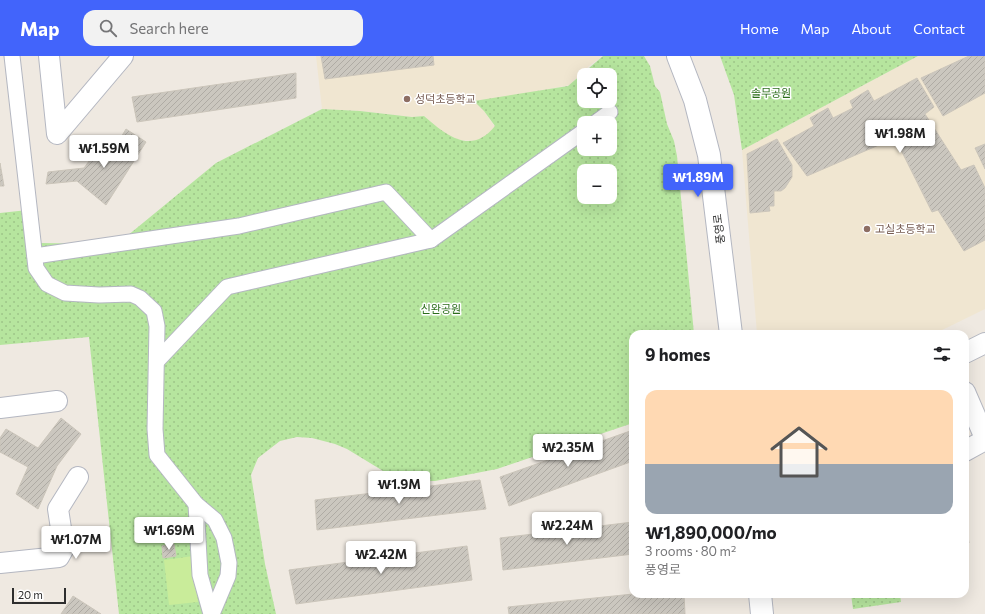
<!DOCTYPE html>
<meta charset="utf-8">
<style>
body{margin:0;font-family:Commissioner,"Noto Sans KR",sans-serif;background:#f2f2f2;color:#202124;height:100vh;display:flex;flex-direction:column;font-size:15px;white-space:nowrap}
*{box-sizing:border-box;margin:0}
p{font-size:13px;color:#757577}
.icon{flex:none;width:22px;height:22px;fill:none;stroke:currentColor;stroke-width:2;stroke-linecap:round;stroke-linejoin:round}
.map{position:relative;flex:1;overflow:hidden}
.side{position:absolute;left:629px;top:274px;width:340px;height:268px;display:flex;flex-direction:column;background:#fff;border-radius:12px;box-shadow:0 4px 16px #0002}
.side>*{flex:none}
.controls{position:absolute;left:577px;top:12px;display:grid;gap:8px}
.controls a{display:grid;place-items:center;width:40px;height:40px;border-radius:8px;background:#fff;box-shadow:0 4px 16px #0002;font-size:20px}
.scale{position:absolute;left:12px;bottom:10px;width:54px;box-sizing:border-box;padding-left:4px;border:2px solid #2e2e2e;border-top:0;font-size:11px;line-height:14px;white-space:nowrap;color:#2e2e2e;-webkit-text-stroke:3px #fff;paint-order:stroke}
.price{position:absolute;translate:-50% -34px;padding:0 9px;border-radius:4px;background:#fff;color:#222;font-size:13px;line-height:26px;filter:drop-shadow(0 1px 2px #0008)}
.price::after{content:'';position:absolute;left:50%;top:24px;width:12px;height:9px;margin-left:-6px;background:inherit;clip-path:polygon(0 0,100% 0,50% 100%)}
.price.on{background:#4264fb;color:#fff}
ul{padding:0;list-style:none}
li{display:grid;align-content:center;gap:8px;height:212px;padding:0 16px}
li span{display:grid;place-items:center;height:124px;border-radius:12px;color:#555}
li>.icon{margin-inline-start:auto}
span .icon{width:72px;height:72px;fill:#fffc;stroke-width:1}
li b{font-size:17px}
h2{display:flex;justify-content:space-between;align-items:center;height:48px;padding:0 16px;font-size:17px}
header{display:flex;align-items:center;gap:24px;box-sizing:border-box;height:56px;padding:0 20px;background:#4264fb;color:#fff}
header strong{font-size:19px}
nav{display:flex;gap:22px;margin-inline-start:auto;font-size:14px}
.search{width:280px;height:36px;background:#f2f2f2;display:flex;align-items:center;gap:10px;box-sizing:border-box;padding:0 14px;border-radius:12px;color:#757577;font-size:15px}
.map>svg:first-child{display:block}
</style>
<header>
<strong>Map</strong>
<div class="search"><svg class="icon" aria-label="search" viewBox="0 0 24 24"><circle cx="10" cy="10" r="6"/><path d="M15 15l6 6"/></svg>Search here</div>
<nav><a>Home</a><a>Map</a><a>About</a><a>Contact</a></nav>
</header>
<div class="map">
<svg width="985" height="558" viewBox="0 0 985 558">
<defs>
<pattern id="park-dots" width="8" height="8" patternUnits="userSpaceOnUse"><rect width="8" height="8" fill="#b6e59e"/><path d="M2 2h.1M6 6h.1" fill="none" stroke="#9dc588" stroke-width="1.8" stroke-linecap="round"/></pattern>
<pattern id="building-hatch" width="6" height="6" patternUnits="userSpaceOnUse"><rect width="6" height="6" fill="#cbc7bf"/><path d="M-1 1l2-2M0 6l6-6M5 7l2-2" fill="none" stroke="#afaba4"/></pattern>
</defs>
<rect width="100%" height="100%" fill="#efe9e1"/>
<g fill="#f0e6d1">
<polygon points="316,0 603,0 589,10 570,29 524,38 475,45 484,55 495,71 487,80 477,85 456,84 441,75 424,60 412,61 360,55 322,53"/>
<polygon points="918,0 985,0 985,253 934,278 757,278 742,94"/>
</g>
<g fill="url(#park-dots)" fill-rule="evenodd">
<path d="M 603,0 L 644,0 L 650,10 L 655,30 L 660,36 L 667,68 L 674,85 L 677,100 L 694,278 L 633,278 L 633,367 L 497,413 L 435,425 L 407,425 L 393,421 L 347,393 L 335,388 L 312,382 L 297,381 L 280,385 L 258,402 L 251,419 L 265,508 L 276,558 L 119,558 L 89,281 L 0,289 L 0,157 L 37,153 L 41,187 L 98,188 L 127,180 L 216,107 L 322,53 L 360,55 L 412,61 L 424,60 C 446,79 471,100 495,70 L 484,55 L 474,45 L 568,30 ZM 584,19 L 610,19 L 610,45 L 584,45 ZM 584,67 L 610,67 L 610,93 L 584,93 ZM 584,115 L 610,115 L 610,141 L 584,141 Z"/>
<polygon points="720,0 918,0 742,94 734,39"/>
<polygon points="851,538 900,538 901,546 853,553"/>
</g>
<polygon fill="#c9ec9a" points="193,500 198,546 169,549 164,504"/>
<g fill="url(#building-hatch)" stroke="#cbc5ba">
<polygon points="321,0 433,0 434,9 325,23"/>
<polygon points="969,0 985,0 985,37 943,60 921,22"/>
<polygon points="296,17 296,42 137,66 132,41"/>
<polygon points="917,22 934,51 925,58 961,114 974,109 985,132 985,184 964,195 938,154 932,156 895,82 807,120 783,87 814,70 810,62 828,52 833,62 853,52 850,45 868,34 874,45"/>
<polygon points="126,73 146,86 106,149 77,125 46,128 48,116 84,112 92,101 105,108"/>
<polygon points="777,83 792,109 792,121 785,132 781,135 774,135 774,150 769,150 770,155 750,157 747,98"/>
<polygon points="985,88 985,113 975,92"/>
<polygon points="0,107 4,130 0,130"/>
<polygon points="61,362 81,378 57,410 38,453 16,438 28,411 0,396 0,382 6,373 38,392"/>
<polygon points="633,374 633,405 509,450 500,421"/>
<polygon points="480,424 486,453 317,474 315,444"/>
<polygon points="965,461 969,487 965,487"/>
<polygon points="633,466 633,498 503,514 500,482"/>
<polygon points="174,488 176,500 163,502 162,490"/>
<polygon points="467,490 472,524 296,548 289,514"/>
<polygon points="633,538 684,538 685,558 509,558 508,551"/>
<polygon points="73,540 101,558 61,558"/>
</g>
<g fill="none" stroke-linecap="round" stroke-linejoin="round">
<defs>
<g id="pedestrian">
<polyline points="12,0 36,212 47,228 65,237 99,239 131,238 140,242 154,255 157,270 155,373 157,399 196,448 215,464 224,482 229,507 228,520 212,558"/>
<polyline points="595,67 610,56"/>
<polyline points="35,200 239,170 386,136 431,184"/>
<polyline points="157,305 227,231 431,184 584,75"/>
<polyline points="196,448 200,519 211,558"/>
</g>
<g id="minor">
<polyline points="49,0 57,78 123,0"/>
<polyline points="965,297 985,287"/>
<polyline points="965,336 985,382"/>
<polyline points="0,352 57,345"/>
<polyline points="965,395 985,384"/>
<polyline points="0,507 59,501 64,492 58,453 78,421"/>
</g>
<g id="secondary">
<polyline points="678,0 695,44 709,99 731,278"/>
<polyline points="760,538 762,558"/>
</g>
</defs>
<use href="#pedestrian" stroke="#b4b7c1" stroke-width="17"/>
<use href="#minor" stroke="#b4b7c1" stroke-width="22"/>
<use href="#secondary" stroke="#b4b7c1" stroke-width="24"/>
<use href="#pedestrian" stroke="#fff" stroke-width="15"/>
<use href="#minor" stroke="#fff" stroke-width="20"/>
<use href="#secondary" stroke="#fff" stroke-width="22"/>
</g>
<g fill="#8d6e63" stroke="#fff" stroke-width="1.5">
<circle cx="407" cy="43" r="4"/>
<circle cx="867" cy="173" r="4"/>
</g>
<g text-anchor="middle" stroke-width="3" stroke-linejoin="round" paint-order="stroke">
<g font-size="11" fill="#2c6e1b" stroke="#fff">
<text x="771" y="41">솔무공원</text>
<text x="441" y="257">신완공원</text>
</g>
<g font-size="11" fill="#785e54" stroke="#fff" text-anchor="start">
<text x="415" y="47">성덕초등학교</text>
<text x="875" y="177">고실초등학교</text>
</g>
<g font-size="11" fill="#2e2e2e" stroke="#fff">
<text transform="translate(719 173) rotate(-97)" y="4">풍영로</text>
</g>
</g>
</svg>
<div class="controls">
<a><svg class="icon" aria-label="locate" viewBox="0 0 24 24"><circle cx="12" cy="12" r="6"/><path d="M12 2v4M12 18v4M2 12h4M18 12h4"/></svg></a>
<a>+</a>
<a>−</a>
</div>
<div class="scale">20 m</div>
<b class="price" style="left:900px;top:98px">₩1.98M</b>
<b class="price" style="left:104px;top:113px">₩1.59M</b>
<b class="price on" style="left:698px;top:142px">₩1.89M</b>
<b class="price" style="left:568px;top:412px">₩2.35M</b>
<b class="price" style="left:399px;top:449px">₩1.9M</b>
<b class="price" style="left:567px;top:490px">₩2.24M</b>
<b class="price" style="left:169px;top:495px">₩1.69M</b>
<b class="price" style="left:76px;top:504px">₩1.07M</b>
<b class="price" style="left:381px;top:519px">₩2.42M</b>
<section class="side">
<h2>9 homes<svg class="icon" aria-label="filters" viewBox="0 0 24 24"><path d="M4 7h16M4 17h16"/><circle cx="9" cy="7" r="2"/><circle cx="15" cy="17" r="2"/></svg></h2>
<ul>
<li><span style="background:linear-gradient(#ffd9b3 60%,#9aa5b1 0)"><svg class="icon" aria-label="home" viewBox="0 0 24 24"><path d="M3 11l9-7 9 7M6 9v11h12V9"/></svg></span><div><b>₩1,890,000/mo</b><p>3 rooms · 80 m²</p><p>풍영로</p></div></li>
</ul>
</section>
</div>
